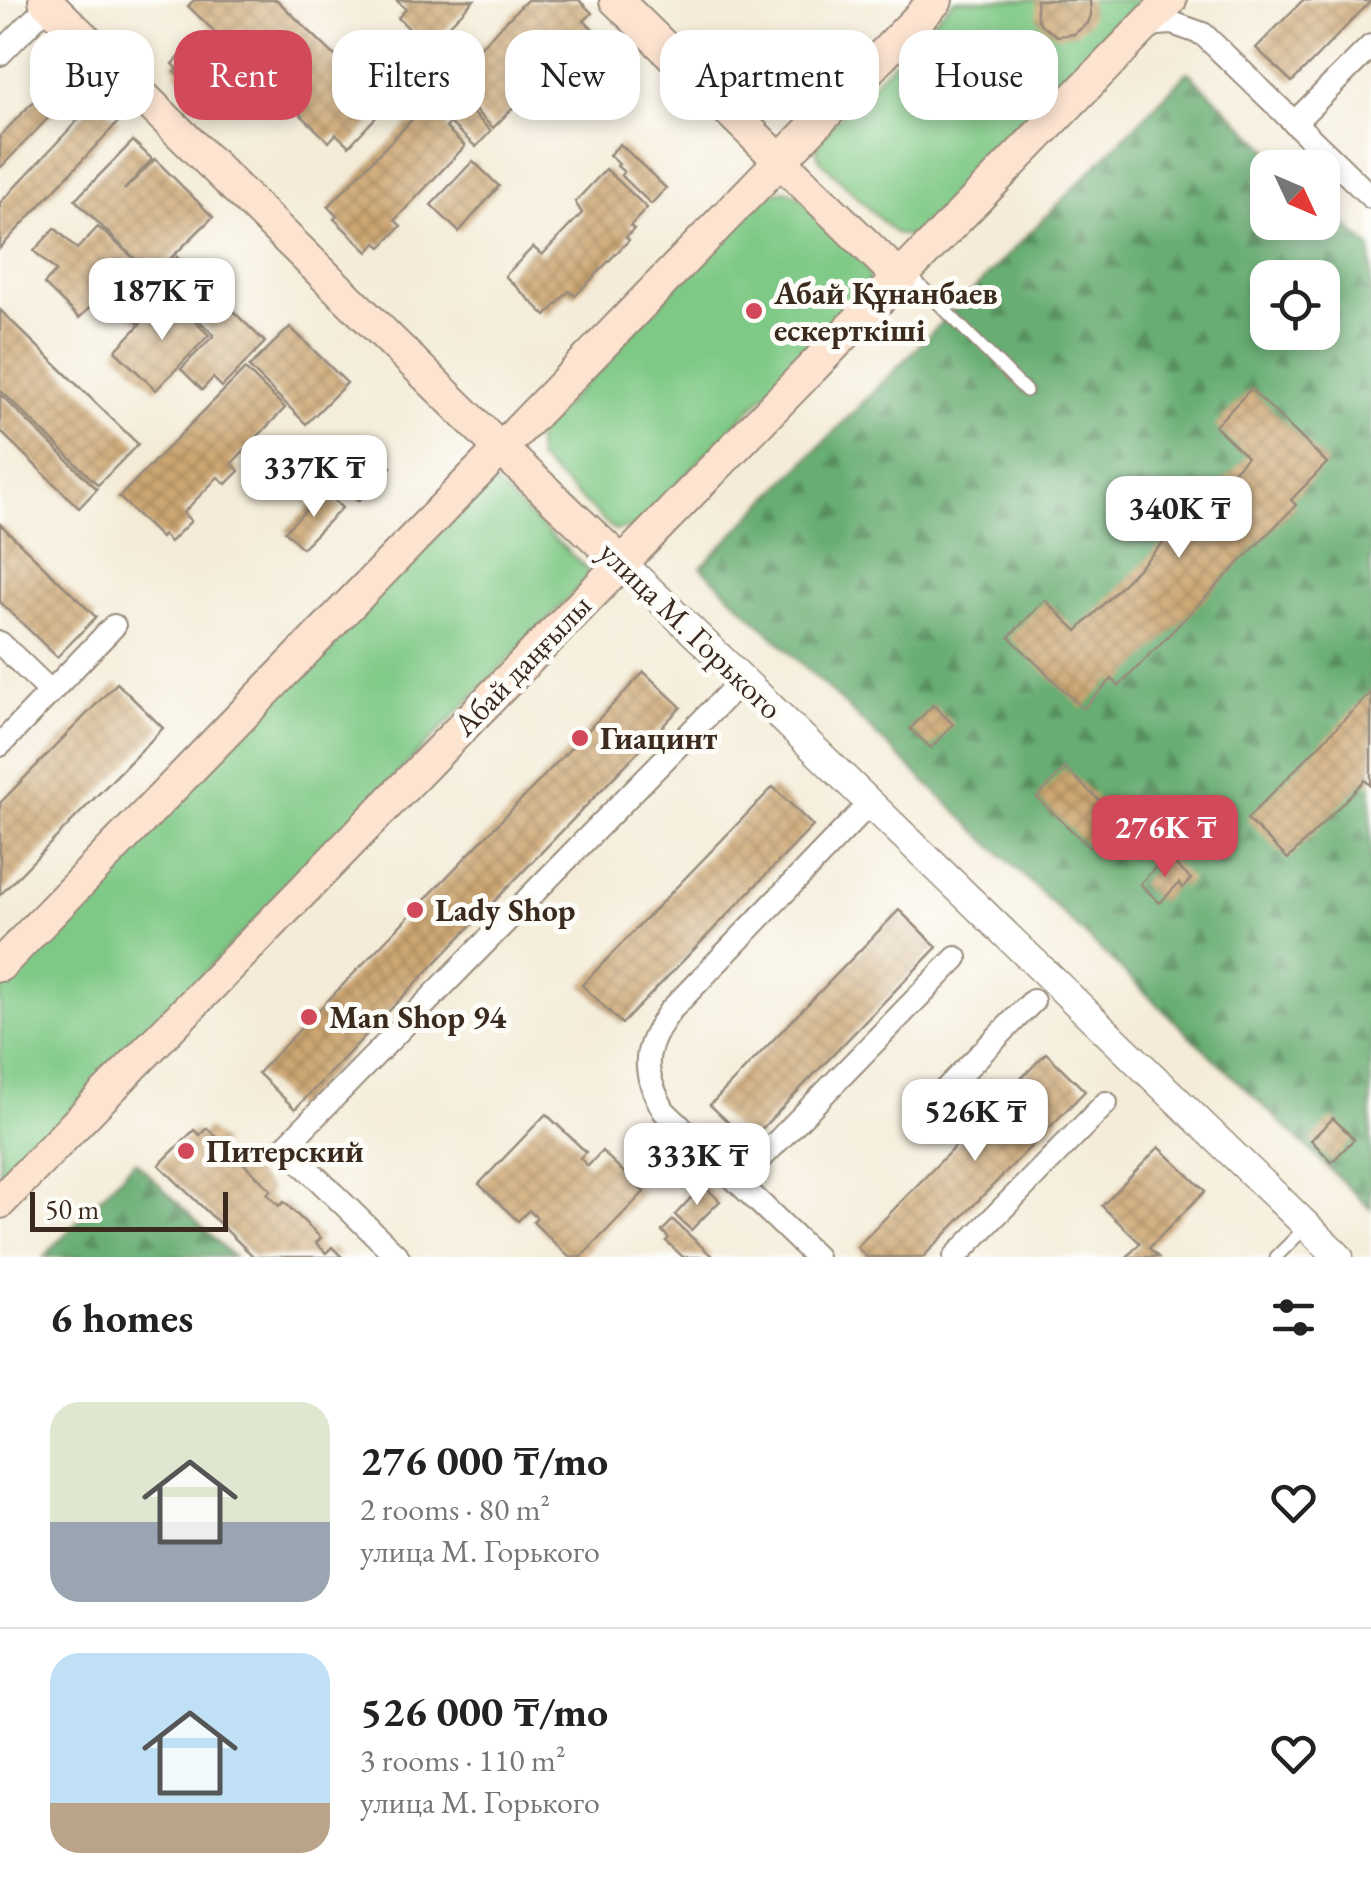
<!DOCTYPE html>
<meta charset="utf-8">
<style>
body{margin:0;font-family:"EB Garamond",serif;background:#f2f2f2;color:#222;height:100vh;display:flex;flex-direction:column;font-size:38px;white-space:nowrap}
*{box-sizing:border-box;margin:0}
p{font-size:32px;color:#767676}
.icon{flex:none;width:55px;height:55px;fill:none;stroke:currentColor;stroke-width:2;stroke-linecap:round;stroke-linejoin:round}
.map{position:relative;height:1257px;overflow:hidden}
.drawer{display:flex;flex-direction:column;background:#fff;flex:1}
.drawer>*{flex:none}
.banner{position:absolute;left:30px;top:30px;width:1312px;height:90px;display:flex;gap:20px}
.needle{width:65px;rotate:134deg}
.buttons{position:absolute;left:1250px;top:150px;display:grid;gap:20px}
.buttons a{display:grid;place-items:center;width:90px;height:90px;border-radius:20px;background:#fff;box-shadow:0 5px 15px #0003;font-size:50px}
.scale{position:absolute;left:30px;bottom:25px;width:198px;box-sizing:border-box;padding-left:10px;border:5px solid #3b2a1e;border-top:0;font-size:28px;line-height:35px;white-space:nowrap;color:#3b2a1e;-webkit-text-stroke:8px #fdfcf7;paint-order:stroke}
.price{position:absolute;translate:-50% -85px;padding:0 22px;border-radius:20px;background:#fff;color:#222;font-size:32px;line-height:65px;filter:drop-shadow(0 2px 5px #0008)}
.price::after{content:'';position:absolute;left:50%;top:60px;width:30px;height:22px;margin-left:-15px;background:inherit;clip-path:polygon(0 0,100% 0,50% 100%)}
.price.current{background:#d1495b;color:#fff}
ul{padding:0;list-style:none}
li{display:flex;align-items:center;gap:30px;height:250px;padding:0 50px}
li+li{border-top:2px solid #e0e0e0}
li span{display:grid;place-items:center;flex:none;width:280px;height:200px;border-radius:30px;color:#555}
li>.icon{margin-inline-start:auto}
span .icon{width:120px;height:120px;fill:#fffc;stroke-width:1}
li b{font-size:42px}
h2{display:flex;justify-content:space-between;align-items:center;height:120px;padding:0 50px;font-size:42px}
.chip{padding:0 35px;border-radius:30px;background:#fff;box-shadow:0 5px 15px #0003;font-size:35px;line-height:90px}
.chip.current{background:#d1495b;color:#fff}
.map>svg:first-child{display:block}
</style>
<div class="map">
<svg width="1371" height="1257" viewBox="0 0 1371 1257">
<defs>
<pattern id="forest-firs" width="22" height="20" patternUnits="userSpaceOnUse" patternTransform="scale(2.5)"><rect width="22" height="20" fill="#67ad73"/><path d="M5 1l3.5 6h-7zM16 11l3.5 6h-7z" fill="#568d5e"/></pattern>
<pattern id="building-cross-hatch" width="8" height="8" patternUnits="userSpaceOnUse" patternTransform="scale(2.5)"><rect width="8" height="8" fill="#cda773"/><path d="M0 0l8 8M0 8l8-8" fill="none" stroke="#a8885e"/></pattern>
</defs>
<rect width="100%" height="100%" fill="#fdfcf7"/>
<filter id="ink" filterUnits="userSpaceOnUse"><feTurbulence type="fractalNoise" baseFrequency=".01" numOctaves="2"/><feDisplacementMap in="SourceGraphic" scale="20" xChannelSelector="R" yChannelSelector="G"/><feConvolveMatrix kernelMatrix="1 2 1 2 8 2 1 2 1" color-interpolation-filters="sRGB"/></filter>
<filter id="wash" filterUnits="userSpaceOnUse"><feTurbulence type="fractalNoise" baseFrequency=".0048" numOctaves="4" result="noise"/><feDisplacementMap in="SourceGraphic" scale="40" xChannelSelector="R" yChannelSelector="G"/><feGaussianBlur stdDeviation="2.25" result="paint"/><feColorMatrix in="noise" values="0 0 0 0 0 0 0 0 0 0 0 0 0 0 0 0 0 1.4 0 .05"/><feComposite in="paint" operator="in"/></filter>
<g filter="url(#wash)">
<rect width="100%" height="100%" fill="#f4ecd8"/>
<g fill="url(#forest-firs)" stroke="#516c48" stroke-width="2.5" fill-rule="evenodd">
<path d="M 1188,72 L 1287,167 L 1268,168 L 1268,222 L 1322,222 L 1323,202 L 1371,249 L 1371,1209 L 701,567 ZM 1268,278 L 1322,278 L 1322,332 L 1268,332 Z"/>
<polygon points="135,1161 233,1257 44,1257"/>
</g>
<g fill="#7fc986" stroke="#5d7a52" stroke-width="2.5">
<path d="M 954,0 L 1153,0 L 927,229 C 915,235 907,239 893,232 L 820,160 L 816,151 L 825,132 Z"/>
<polygon points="786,190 798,195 865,263 870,275 866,291 635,527 615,531 538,460 536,435 763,194"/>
<polygon points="495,484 587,569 589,577 0,1183 0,982 483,487"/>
</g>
<g id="blocks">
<g fill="url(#building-cross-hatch)">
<polygon points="194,0 277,0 379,98 369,108 377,116 349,146 336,134 329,142 188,6"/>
<polygon points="396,0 474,0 428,47 398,18 406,9"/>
<polygon points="527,0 579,0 592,13 584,21 596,32 537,92 528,83 510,101 515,106 493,128 446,82"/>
<polygon points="1036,0 1090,0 1091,15 1088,23 1074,34 1057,36 1042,26 1037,18"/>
<polygon points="1303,0 1371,1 1292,82 1256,48"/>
<polygon points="183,53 220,89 211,99 207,95 203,99 175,72 178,69 173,64"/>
<polygon points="63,71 79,86 0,168 0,136"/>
<polygon points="444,85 491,131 476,147 450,123 446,128 465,146 395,220 401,226 381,247 376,243 368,252 334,219 337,216 328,207 424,107 436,116 425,106"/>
<polygon points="97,100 119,121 0,248 0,203"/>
<polygon points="133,141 152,159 124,190 155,159 213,217 169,260 171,263 177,257 265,342 222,387 213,378 202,390 181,369 214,335 168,291 138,323 107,292 79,318 44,284 56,271 34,251 55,228 77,249 98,227 138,262 75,200"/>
<polygon points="620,144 666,188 651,204 621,175 624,172 617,166 619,164 609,155"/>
<polygon points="473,161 499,186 459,232 431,205"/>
<polygon points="606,169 647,208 630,226 634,229 626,237 629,240 575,296 569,291 546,316 505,276 533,247 542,255 582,213 575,202"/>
<polygon points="168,295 209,335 156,390 115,351"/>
<polygon points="0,310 138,444 98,485 0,390"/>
<polygon points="290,327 347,383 306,424 249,367"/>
<polygon points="245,369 285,408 232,463 239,471 226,484 218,477 183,513 191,521 170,542 163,535 161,538 119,497"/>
<polygon points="1251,389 1327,463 1291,500 1296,505 1119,686 1112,679 1083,709 1009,637 1045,600 1077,631 1247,457 1215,426"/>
<polygon points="0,394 97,489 79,508 0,431"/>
<polygon points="360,437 391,467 358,501 327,471"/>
<polygon points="325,491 342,508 302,548 285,531"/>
<polygon points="0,524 96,617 57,657 0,602"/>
<polygon points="644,672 681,707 295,1109 258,1073"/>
<polygon points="117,683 163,728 0,895 0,803"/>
<polygon points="1371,692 1371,786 1365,780 1288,859 1247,819"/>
<polygon points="933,705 953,724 931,748 910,729"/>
<polygon points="1065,768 1117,817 1089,847 1037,798"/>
<polygon points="773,787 813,826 622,1024 582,985"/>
<polygon points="1166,856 1191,879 1183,888 1179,883 1160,903 1140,884"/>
<polygon points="899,910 937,947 749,1142 710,1105"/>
<polygon points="1046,1053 1085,1091 923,1257 866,1257 857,1247"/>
<polygon points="546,1114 586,1152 580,1158 588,1166 602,1151 644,1192 581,1257 569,1257 533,1222 537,1218 529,1210 518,1221 479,1184"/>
<polygon points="1333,1118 1354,1139 1332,1162 1311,1140"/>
<polygon points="207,1128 223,1143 216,1150 228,1162 235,1155 271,1190 267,1194 279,1206 284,1202 321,1238 316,1243 326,1253 332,1247 342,1257 254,1257 159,1165 194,1130 200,1135"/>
<polygon points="1159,1147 1205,1191 1149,1248 1158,1257 1127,1257 1140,1243 1102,1206"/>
<polygon points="703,1185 720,1201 691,1230 675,1215"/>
<polygon points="673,1220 713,1257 683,1257 666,1241 669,1238 662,1231"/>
</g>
</g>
</g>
<g filter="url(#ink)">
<use href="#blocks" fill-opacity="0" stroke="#988b7b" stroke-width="2.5"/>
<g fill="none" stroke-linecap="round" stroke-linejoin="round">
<defs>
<g id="service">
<polyline points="909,274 1026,391"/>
<polyline points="1276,1257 1305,1228"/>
</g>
<g id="minor">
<polyline points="1145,25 1172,23 1203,34 1371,197"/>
<polyline points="0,54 53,0"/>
<polyline points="1294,123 1371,46"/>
<polyline points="0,643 51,692"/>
<polyline points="0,745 114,626"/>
<polyline points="946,1089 1033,1001"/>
<polyline points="738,1182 956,958"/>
<polyline points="398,1257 285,1147 742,680"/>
<path d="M 816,1257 L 664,1111 C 641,1069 642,1051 670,1011 L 870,803"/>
<polyline points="955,1257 1106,1103"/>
</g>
<polyline id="tertiary" points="622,563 1339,1257"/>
<g id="secondary">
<polyline points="45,0 500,448 622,563"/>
<polyline points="616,0 899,277"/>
<polyline points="0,965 936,0"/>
<polyline points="0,1202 1170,0"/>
</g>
</defs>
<use href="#service" stroke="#988b7b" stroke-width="15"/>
<use href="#minor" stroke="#988b7b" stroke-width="26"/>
<use href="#tertiary" stroke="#988b7b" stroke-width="31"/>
<use href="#secondary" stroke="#988b7b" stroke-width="36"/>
<use href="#service" stroke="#fff" stroke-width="11"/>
<use href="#minor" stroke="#fff" stroke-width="22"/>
<use href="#tertiary" stroke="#fff" stroke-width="28"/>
<use href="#secondary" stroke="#fde4d1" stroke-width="32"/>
</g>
</g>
<g fill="#d1495b" stroke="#fdfcf7" stroke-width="4">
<circle cx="754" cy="311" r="10"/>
<circle cx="580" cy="738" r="10"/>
<circle cx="415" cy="910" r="10"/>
<circle cx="309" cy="1017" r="10"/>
<circle cx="186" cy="1151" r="10"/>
</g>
<g text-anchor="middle" stroke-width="10" stroke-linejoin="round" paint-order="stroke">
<g font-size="32" font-weight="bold" fill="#3b2a1e" stroke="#fdfcf7" text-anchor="start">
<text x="774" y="304">Абай Құнанбаев<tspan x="774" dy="37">ескерткіші</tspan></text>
<text x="600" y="749">Гиацинт</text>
<text x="435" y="921">Lady Shop</text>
<text x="329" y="1028">Man Shop 94</text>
<text x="206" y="1162">Питерский</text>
</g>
<g font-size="32" fill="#3b2a1e" stroke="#fdfcf7">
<text transform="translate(691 630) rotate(44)" y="11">улица М. Горького</text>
<text transform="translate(522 665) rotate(-46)" y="11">Абай даңғылы</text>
</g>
</g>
</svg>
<div class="buttons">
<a><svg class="needle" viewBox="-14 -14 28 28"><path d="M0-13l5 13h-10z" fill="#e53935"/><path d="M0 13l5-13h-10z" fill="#767676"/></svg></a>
<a><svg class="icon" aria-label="locate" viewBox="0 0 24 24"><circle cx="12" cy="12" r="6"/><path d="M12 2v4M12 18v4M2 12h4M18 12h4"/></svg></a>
</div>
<div class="scale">50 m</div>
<b class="price" style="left:162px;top:343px">187K ₸</b>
<b class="price" style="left:314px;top:520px">337K ₸</b>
<b class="price" style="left:1179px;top:561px">340K ₸</b>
<b class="price current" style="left:1165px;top:880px">276K ₸</b>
<b class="price" style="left:975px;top:1164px">526K ₸</b>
<b class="price" style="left:697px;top:1208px">333K ₸</b>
<div class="banner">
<a class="chip">Buy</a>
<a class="chip current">Rent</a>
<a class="chip">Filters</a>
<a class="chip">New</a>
<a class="chip">Apartment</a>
<a class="chip">House</a>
</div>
</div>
<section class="drawer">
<h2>6 homes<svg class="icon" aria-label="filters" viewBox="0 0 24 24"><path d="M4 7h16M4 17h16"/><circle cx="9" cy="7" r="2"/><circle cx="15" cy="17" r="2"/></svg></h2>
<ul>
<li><span style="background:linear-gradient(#dfe7d0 60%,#9aa5b1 0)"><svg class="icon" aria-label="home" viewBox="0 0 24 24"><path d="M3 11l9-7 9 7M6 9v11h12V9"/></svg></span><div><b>276 000 ₸/mo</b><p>2 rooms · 80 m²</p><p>улица М. Горького</p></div><svg class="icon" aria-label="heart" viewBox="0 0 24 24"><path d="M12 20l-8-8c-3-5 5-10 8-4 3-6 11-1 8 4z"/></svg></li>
<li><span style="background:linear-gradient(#bfe0f5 75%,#b9a48a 0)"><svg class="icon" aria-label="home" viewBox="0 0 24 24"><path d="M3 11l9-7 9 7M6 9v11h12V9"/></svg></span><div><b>526 000 ₸/mo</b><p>3 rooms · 110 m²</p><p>улица М. Горького</p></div><svg class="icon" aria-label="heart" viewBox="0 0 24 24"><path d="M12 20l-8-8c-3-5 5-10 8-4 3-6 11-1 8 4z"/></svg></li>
</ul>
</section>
